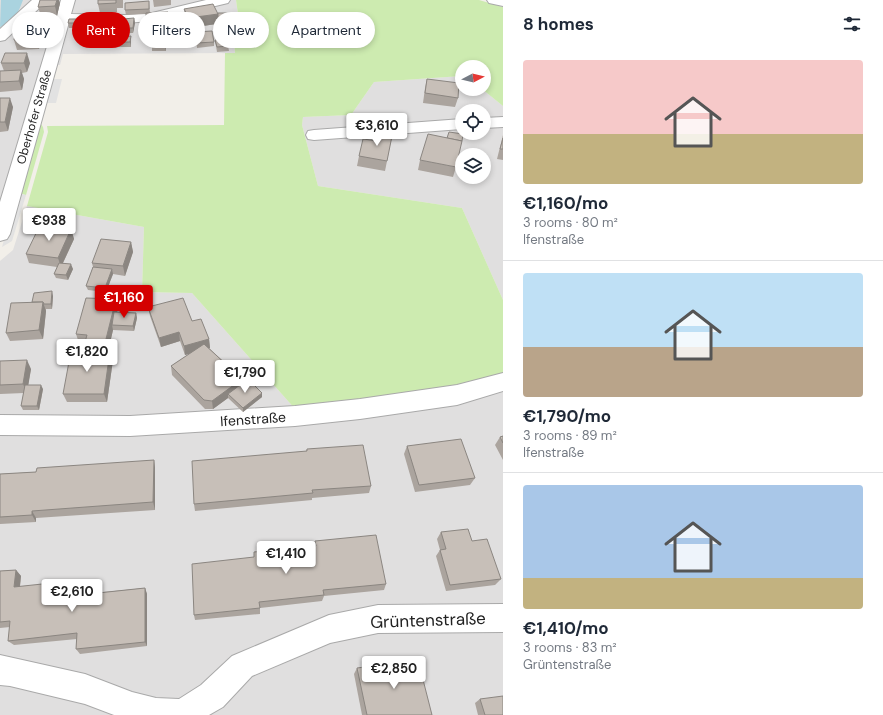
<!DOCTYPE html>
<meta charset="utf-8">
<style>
body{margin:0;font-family:"DM Sans",sans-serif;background:#f6f6f7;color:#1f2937;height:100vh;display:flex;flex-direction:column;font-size:15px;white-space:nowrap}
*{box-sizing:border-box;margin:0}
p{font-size:13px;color:#747a83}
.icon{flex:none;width:22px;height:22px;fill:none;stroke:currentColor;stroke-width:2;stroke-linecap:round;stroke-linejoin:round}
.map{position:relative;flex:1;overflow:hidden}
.panel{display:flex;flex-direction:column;background:#fff;width:380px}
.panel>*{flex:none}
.guide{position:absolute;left:12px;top:12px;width:380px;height:36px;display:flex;gap:8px}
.needle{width:26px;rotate:83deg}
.tools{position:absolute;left:455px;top:60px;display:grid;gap:8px}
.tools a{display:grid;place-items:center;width:36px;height:36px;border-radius:50%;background:#fff;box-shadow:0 2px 6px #0003;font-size:20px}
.price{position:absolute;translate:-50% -34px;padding:0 9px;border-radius:4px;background:#fff;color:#222;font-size:13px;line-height:26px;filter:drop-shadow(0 1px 2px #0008)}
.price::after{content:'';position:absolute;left:50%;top:24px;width:12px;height:9px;margin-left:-6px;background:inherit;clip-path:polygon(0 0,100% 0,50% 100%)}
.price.on{background:#d40000;color:#fff}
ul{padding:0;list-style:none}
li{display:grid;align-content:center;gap:8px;height:212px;padding:0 20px}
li+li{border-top:1px solid #e0e1e3}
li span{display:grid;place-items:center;height:124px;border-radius:4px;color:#555}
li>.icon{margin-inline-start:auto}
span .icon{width:72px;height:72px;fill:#fffc;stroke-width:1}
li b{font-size:17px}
h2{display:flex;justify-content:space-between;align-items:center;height:48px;padding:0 20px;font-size:17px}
.tag{padding:0 14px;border-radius:18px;background:#fff;box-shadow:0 2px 6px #0003;font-size:14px;line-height:36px}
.tag.on{background:#d40000;color:#fff}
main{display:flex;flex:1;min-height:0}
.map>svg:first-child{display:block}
</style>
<main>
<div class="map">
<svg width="503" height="715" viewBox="0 0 503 715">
<rect width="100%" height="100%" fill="#f2efe9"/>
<g fill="#e0dfdf" fill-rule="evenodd">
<polygon points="0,0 236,0 240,28 233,29 235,53 63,54 60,65 55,65 0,214"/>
<path d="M 462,76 L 462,89 L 482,89 L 503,106 L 503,300 L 462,208 L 318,186 L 302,125 L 303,117 L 351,115 L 374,82 ZM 462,111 L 484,111 L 484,133 L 462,133 ZM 462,155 L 484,155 L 484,177 L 462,177 Z"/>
<polygon points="27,206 144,227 142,292 192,293 296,410 503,378 503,715 0,715 0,261 13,250"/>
</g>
<g fill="#cdebb0">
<polygon points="236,0 479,0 503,7 503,106 482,89 484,89 484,67 462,67 462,76 374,82 351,115 303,117 302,125 318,186 462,208 503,300 503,378 296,410 192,293 142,292 144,227 27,206 48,132 47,126 224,125 225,53 235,53 233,29 240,28"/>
<polygon points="39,121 43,127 44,132 26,195 17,193"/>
</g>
<g fill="#e2e2e2">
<polygon points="50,79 62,79 56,103 44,103"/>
<polygon points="17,193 26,195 12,241 2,247"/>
</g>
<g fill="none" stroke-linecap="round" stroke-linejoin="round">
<path fill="#aad3df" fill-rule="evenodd" d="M 1,0 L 23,0 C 18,13 14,23 0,27 Z"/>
<defs>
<g id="minor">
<polygon points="32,0 48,0 5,40 0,41 0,29"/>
<polygon points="61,0 75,0 71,14 125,15 152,13 206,0 230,0 228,3 152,21 125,23 69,22 10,234 7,239 0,241 0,202"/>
<polygon points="487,0 503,0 503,6 489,3"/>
<polygon points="503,117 503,127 484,128 484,118"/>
<polygon points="462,119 462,129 314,140 308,139 306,135 308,131 314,130"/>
<polygon points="503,373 503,391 457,405 360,419 295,426 130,436 0,435 0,415 130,416 295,406 360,399 457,385"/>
<polygon points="503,604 503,632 378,633 330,643 252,676 223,707 209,715 114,715 85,704 10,686 0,685 0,655 85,674 132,692 156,698 179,699 201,685 232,656 329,615 378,605"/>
</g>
</defs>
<use href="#minor" stroke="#a9a9a9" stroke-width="2"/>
<use href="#minor" fill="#fff" fill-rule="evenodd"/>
</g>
<g fill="#aba49e">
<polygon points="98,0 123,0 123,8 117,8 117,12 100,13 98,4"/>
<polygon points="153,0 171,0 171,5 154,7"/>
<polygon points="149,1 150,13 168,12 169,31 148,33 146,14 126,15 125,10"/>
<polygon points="60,3 57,16 41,16 38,7"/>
<polygon points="184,9 218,13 232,22 233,27 216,27 216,24 190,28 185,18"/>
<polygon points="114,17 116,26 112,42 94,42 92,33"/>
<polygon points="134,18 135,23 133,33 122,33 121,28"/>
<polygon points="69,19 80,24 79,28 69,28 68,23"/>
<polygon points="195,32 214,42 214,46 197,48"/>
<polygon points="41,39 39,49 17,50 14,40"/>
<polygon points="215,40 228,46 229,51 217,52"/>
<polygon points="131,41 131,47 119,47 118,42"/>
<rect x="152" y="46" width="14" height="5"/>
<polygon points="1,63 30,63 27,72 22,73 24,79 22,90 0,92 0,71 4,71"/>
<polygon points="427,79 458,98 455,107 423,103 425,88"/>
<polygon points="0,98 13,107 8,131 0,132"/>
<polygon points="393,131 385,171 357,166 359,156 378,141"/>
<polygon points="503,135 503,160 497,159"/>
<polygon points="420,160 456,167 453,177 418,170"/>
<polygon points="71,229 74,239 63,263 73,269 68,280 56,278 54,274 57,267 29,263 26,254"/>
<polygon points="131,242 133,252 125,276 113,274 106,292 88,290 86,286 93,267 92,263"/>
<polygon points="53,296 52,309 46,309 46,311 43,339 10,341 6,333 32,302"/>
<polygon points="148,307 192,321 209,339 210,348 209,348 242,379 242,384 262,393 262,397 243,412 228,398 213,409 205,409 172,375 171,366 189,354 185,355 180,341 161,347 150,316"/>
<polygon points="118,308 117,313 136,313 137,318 134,331 113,330 108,351 110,351 113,360 107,402 67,402 63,394 98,351 88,350 86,344 79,343 76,334"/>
<polygon points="0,361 31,369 28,385 43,389 39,410 23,410 21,406 24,393 0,394"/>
<polygon points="503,436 503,460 495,445 500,437"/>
<polygon points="407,446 475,478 470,485 415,492 404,454"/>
<polygon points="307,449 371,486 369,493 312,498 312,500 195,511 194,504 306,451"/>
<polygon points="154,460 155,468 155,510 36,518 36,522 0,524 0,474 36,472"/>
<polygon points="441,532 472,541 501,579 495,585 446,591 436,556 440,550 437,539"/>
<polygon points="315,541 386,584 384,590 324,596 322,601 260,608 260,614 195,620 194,615 254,558 254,552 314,546"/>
<polygon points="16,570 21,576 20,587 83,586 83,594 145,588 147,594 147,646 80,654 76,649 77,639 14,645 8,641 10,627 0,628 0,571"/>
<polygon points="357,668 432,715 362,715 354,674"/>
<polygon points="480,699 503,715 478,715 475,703"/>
</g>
<g fill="#8b8681">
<polygon points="57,0 59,0 60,3 57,16 55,6"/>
<polygon points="218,14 218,22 216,22 216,24 190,28 189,18"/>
<polygon points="114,17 116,26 112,42 111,33"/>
<polygon points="134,18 135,23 133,33 133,28"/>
<polygon points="79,19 80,24 79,28 78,23"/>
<polygon points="38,29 41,39 39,49 36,40"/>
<polygon points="131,36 131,47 130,42"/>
<polygon points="166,41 166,51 165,46"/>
<polygon points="27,53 30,63 27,72 24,63"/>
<polygon points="21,70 24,79 22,90 19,81"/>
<polygon points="10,98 13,107 8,131 5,122"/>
<polygon points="71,229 74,239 61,267 58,258"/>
<polygon points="131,242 133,252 125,276 123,266"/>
<polygon points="71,264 73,269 68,280 66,275"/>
<polygon points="112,269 113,274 106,292 105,288"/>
<polygon points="52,291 53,296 52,309 51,304"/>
<polygon points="116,299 118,308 114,325 112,325 113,330 108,352 105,343"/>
<polygon points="43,302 46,311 43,339 39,330"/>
<polygon points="136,313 137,318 134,331 133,326"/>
<polygon points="179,332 180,341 161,347 159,338"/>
<polygon points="209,339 210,348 185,355 184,346"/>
<polygon points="110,351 113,360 107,402 104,394"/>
<polygon points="27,360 31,369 27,393 23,384"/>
<polygon points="242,379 242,388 228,394 228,398 213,409 212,401"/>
<polygon points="41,385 43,389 39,410 37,406"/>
<polygon points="262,393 262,397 243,412 243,408"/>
<polygon points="154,460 155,468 155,510 153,502"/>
<polygon points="32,511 36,518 36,522 32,515"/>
<polygon points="16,570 21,576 19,593 14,587"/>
<polygon points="80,580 83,586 83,600 79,595"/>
<polygon points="145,588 147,594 147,646 145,642"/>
</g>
<g fill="#c7bfb8" stroke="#8b8681">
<polygon points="40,0 57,0 55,6 38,7"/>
<polygon points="98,0 116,0 116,3 98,4"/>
<polygon points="149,1 149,9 125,10 125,3"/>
<polygon points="213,4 218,14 189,18 184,9"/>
<polygon points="168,12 168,22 146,23 146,13"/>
<polygon points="218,13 231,13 232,22 216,22 215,19 218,18"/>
<polygon points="96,17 114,17 111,33 92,33"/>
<polygon points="134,18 133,28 121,28 123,19"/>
<polygon points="69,19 79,19 78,23 68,23"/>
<polygon points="38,29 36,40 14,40 16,30"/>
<polygon points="212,31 214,42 197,43 195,32"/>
<polygon points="131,36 130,42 118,42 119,37"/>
<polygon points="227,39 228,46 217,47 215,40"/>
<polygon points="153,41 166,41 165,46 152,46"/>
<polygon points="5,53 27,53 24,63 1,63"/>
<polygon points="21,70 19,81 0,82 0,71"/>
<polygon points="427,79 459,83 458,98 425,93"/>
<polygon points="0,98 10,98 5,122 0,122"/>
<polygon points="381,129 393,131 387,161 359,156 363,139 378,141"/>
<polygon points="449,132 463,134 462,141 447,138"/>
<polygon points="428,134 462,141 456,167 420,160"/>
<polygon points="503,138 503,149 500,149"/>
<polygon points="40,225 71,229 58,258 26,254"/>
<polygon points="101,239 131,242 123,266 92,263"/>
<polygon points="59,263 71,264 66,275 54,274"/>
<polygon points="93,267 112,269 105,288 86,286"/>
<polygon points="52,291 51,304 44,304 43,302 32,302 34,293"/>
<polygon points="86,298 116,299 105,343 85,342 87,335 76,334"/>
<polygon points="183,298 192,321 201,319 209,339 184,346 179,332 159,338 148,307"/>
<polygon points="43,302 39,330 6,333 11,303"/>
<polygon points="114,312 136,313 133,326 112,325"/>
<polygon points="204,344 242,379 212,401 204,400 171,366"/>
<polygon points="71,351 110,351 104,394 63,394"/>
<polygon points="27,360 23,384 0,385 0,361"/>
<polygon points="248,379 262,393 243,408 228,394"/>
<polygon points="25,385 41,385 37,406 21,406"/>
<polygon points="503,436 503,443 500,437"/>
<polygon points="461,439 475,478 419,485 407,446"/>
<polygon points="363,445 371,486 312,490 313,493 194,504 192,461 307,451 307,449"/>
<polygon points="154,460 153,502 32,511 32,515 0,517 0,474 36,472 37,468"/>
<polygon points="468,529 472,541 487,539 501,579 450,585 440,550 446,549 441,532"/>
<polygon points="376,535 386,584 323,590 324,595 259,602 260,608 194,615 192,564 254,557 254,552 316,546 315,541"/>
<polygon points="16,570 14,587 80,580 79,595 145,588 145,642 76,649 77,633 8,641 10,621 0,622 0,571"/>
<polygon points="418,660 432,715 367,715 357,668"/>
<polygon points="503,696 503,715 485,715 480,699"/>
</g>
<g text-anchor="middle" stroke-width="3.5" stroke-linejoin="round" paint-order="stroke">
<g font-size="12" fill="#222" stroke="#fff">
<text transform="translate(34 117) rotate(-74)" y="4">Oberhofer Straße</text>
</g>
<g font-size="14" fill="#222" stroke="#fff">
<text transform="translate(253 419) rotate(-4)" y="5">Ifenstraße</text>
</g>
<g font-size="17" fill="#222" stroke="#fff">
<text transform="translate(428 620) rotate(-2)" y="6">Grüntenstraße</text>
</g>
</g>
</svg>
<div class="tools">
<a><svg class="needle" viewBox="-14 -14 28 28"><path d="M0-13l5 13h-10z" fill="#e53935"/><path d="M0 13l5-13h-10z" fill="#747a83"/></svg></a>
<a><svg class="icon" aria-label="locate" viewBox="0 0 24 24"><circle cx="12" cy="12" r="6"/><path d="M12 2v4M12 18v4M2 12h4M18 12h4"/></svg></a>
<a><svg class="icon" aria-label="layers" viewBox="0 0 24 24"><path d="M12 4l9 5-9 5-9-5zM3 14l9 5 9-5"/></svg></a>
</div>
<b class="price" style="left:377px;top:147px">€3,610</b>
<b class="price" style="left:49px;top:242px">€938</b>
<b class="price on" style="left:124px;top:319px">€1,160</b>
<b class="price" style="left:87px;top:373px">€1,820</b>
<b class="price" style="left:245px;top:394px">€1,790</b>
<b class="price" style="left:286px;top:575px">€1,410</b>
<b class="price" style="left:72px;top:613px">€2,610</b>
<b class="price" style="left:394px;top:690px">€2,850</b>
<div class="guide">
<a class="tag">Buy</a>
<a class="tag on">Rent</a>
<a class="tag">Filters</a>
<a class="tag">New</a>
<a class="tag">Apartment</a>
</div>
</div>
<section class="panel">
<h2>8 homes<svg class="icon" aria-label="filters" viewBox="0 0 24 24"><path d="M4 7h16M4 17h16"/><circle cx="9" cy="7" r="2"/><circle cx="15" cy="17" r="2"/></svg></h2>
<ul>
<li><span style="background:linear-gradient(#f6c9c9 60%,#c2b280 0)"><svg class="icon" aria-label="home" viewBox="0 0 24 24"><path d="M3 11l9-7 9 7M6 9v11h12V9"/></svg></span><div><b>€1,160/mo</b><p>3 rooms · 80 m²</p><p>Ifenstraße</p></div></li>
<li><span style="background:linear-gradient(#bfe0f5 60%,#b9a48a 0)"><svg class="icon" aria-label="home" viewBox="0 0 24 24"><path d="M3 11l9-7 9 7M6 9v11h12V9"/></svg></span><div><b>€1,790/mo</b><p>3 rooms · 89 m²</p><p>Ifenstraße</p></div></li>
<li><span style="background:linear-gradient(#a9c7e8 75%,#c2b280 0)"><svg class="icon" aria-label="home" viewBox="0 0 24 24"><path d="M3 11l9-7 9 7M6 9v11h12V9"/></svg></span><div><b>€1,410/mo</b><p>3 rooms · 83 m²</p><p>Grüntenstraße</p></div></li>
</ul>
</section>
</main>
